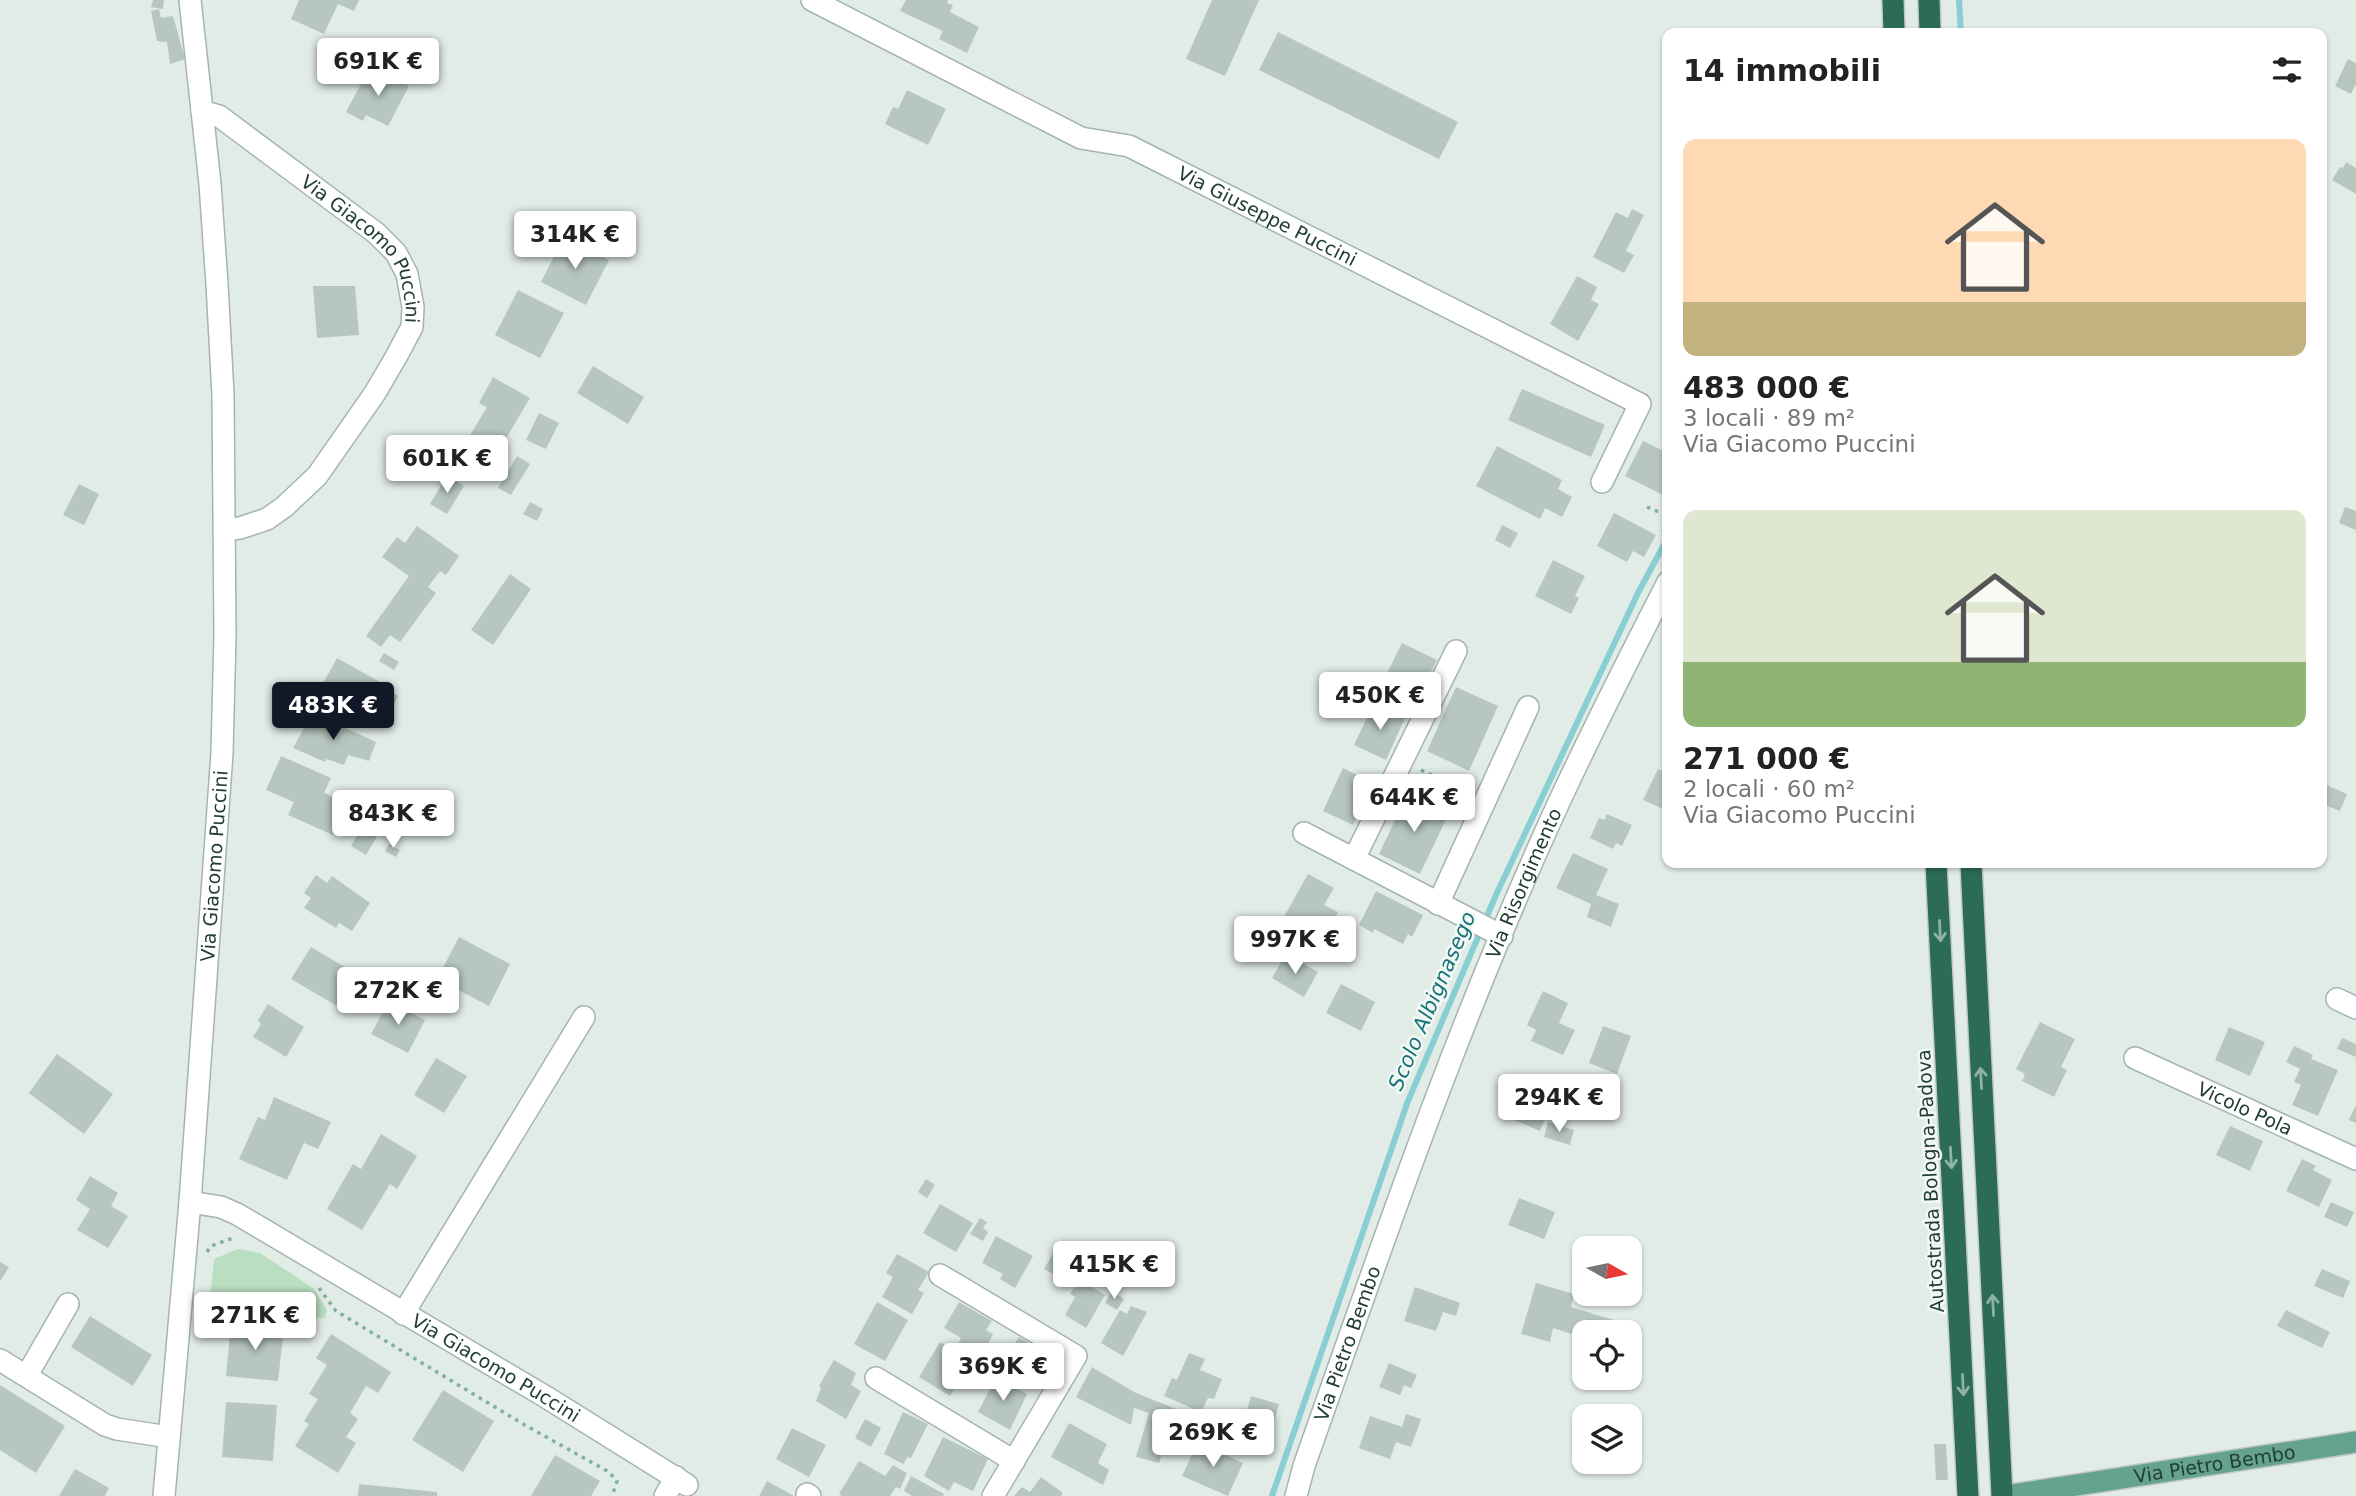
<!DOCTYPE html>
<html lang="it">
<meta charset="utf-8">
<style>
body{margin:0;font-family:"DejaVu Sans",sans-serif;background:#f2f2f2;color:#222;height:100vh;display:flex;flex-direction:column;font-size:26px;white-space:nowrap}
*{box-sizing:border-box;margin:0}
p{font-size:23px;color:#767676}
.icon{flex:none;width:38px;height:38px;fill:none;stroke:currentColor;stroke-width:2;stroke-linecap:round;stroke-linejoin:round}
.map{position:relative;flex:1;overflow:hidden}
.sheet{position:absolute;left:1662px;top:28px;width:665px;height:840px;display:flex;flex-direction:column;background:#fff;border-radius:14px;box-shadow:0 2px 5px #0004}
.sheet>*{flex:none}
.needle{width:46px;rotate:99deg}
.controls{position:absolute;left:1572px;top:1236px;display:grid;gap:14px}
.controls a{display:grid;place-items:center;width:70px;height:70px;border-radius:14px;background:#fff;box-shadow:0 2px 5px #0004;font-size:35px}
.price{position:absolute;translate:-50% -60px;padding:0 16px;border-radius:7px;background:#fff;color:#222;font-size:23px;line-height:46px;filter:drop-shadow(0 2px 4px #0008)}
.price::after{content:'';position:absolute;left:50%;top:42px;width:21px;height:16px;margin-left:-10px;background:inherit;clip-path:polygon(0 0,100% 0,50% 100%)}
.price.active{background:#111827;color:#fff}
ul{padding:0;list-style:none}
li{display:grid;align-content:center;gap:14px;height:371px;padding:0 21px}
li span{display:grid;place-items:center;height:217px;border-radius:14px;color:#555}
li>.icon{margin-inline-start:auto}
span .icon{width:126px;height:126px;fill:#fffc;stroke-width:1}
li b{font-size:30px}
h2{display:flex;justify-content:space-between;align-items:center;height:84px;padding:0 21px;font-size:30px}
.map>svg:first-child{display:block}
</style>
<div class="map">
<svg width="2356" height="1496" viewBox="0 0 2356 1496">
<rect width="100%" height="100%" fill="#e2ece7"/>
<polygon fill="#badec0" points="238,1249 260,1253 292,1274 314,1289 327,1310 325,1318 209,1309 214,1259"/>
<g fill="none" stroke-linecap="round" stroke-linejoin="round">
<g stroke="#88ced3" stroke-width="6">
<polyline points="1959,0 1961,33"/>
<polyline points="1272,1496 1408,1101 1496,895 1638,593 1668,537"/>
</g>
</g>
<g fill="#b7c7bf">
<polygon points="153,0 164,0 163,9 151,7"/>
<polygon points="299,0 359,0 354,11 338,4 324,34 291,19"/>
<polygon points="906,0 948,0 947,3 953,5 950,12 979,27 967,53 939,39 943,31 900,11"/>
<polygon points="1212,0 1259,0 1225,76 1186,59"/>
<polygon points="159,9 161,18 173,16 185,59 170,64 167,42 157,41 151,11"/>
<polygon points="1278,32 1458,122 1439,159 1259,70"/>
<polygon points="2348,59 2356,63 2356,84 2351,94 2335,86"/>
<polygon points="369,69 383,76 385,73 409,86 388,126 366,115 363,121 346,112"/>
<polygon points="907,90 946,109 928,145 885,124 893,107 898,109"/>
<polygon points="2346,162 2356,168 2356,194 2332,180 2340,167 2343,168"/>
<polygon points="1632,209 1644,215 1626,251 1634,255 1624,273 1593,257 1616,212 1628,218"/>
<polygon points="564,237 609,260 586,305 541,282"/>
<polygon points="1577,276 1597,287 1591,300 1599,304 1578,341 1550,324"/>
<polygon points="313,286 355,286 359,335 317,338"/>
<polygon points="518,290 564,313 540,358 495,335"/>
<polygon points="593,366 644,397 628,424 577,393"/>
<polygon points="493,377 530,398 486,472 458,455 487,407 479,403"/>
<polygon points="1522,389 1605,425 1591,457 1508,420"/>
<polygon points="539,413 559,423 546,449 526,440"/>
<polygon points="1643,441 1668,453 1668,496 1665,496 1625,476"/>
<polygon points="1497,446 1562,480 1558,489 1572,497 1562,517 1545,508 1540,519 1476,486"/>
<polygon points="517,456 530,464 511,495 498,488"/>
<polygon points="447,476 464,486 447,514 430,504"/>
<polygon points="79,484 99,494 84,525 63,515"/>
<polygon points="530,502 543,509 537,521 523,514"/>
<polygon points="2345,507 2356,511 2356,530 2339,523"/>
<polygon points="1614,513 1656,535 1644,557 1633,551 1627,562 1597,546"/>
<polygon points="1502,525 1518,533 1510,548 1495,540"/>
<polygon points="417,526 459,556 446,575 440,571 428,587 436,593 400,642 390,635 381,647 366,636 409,576 382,557 397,537 405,543"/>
<polygon points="1553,560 1585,576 1575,596 1579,598 1571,614 1535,596"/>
<polygon points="510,574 531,589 493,645 471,630"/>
<polygon points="1402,643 1437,660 1418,698 1383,681"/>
<polygon points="384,653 399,662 394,670 379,661"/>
<polygon points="337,658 380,682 378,686 398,696 383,726 319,691"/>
<polygon points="1456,687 1498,706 1469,771 1427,751"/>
<polygon points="1374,703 1405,718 1386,760 1354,745"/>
<polygon points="312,713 376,742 369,761 348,755 344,765 326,759 325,762 293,748"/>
<polygon points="281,756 331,778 324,793 347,803 333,835 288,815 294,802 266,790"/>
<polygon points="1343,768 1373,783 1353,825 1323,811"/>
<polygon points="1658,769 1668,773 1668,811 1643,800"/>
<polygon points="2322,783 2347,794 2340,811 2322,804"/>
<polygon points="1408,793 1449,813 1420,874 1379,854"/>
<polygon points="1607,814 1632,825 1622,846 1616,843 1613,849 1590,838 1599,818 1604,820"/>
<polygon points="364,824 379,833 366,855 351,846"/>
<polygon points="389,844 400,850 396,857 385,851"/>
<polygon points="1573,853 1608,869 1596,895 1619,904 1611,927 1587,917 1591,904 1556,888"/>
<polygon points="1308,874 1334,888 1324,905 1338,912 1319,946 1280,924"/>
<polygon points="316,875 327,883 332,876 370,903 352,931 339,923 336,928 304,908 311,898 304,893"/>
<polygon points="1376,891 1423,915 1412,937 1408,934 1403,944 1374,929 1373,933 1359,925"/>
<polygon points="459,937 510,964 489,1006 437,979"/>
<polygon points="311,947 357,974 337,1006 291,979"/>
<polygon points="1284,957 1294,963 1297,960 1318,972 1304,997 1272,978"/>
<polygon points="1341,984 1375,1002 1361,1031 1326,1013"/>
<polygon points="1543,991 1568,1003 1559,1023 1575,1030 1563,1055 1531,1041 1536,1030 1527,1025"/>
<polygon points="389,1001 425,1020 408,1053 371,1034"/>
<polygon points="268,1004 304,1027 286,1057 253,1037 261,1024 258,1020"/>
<polygon points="2040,1022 2075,1039 2061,1067 2067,1070 2054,1097 2022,1081 2025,1074 2016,1069"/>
<polygon points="1603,1026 1631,1036 1617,1074 1589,1063"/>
<polygon points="2229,1027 2265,1042 2250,1076 2215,1060"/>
<polygon points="2342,1038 2356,1044 2356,1057 2337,1049"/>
<polygon points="2294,1046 2313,1055 2311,1059 2338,1070 2318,1116 2292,1105 2301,1085 2294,1082 2300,1069 2286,1062"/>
<polygon points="57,1054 113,1094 84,1134 29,1093"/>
<polygon points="436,1058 467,1076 444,1113 414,1095"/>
<polygon points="1515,1078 1555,1095 1540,1131 1500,1114"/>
<polygon points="274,1097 331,1122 318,1149 304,1143 287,1180 239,1159 258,1117 265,1120"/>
<polygon points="2356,1105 2356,1123 2349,1120"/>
<polygon points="1548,1122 1574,1130 1570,1145 1544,1137"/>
<polygon points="2230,1126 2263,1141 2250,1171 2216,1155"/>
<polygon points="381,1134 417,1156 397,1189 390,1184 362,1230 327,1209 353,1164 361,1169"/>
<polygon points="2302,1159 2316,1166 2313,1170 2332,1180 2319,1207 2286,1191"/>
<polygon points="90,1176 118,1193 111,1206 128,1216 108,1248 77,1230 90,1209 76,1200"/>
<polygon points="926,1179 935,1185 927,1198 918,1192"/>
<polygon points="1519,1198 1555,1212 1544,1239 1508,1225"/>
<polygon points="2331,1202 2354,1212 2347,1227 2324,1217"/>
<polygon points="940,1204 973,1223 956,1252 923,1233"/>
<polygon points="980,1218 987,1222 983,1228 988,1232 983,1241 970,1234"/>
<polygon points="996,1236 1033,1256 1015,1288 1000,1279 1003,1274 982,1263"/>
<polygon points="1055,1250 1075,1261 1065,1280 1044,1269"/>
<polygon points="897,1254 929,1272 918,1290 924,1293 912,1314 882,1297 893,1277 886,1273"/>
<polygon points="0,1262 9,1267 0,1281"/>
<polygon points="2322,1269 2350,1281 2343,1298 2314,1286"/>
<polygon points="1079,1279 1105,1295 1086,1328 1065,1315 1075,1297 1070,1294"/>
<polygon points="1536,1283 1574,1294 1571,1307 1643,1329 1630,1372 1629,1332 1584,1332 1584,1338 1553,1328 1550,1342 1521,1334"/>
<polygon points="1415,1287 1460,1303 1456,1316 1443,1312 1436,1331 1404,1321"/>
<polygon points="1112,1291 1124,1299 1117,1310 1105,1303"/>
<polygon points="877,1302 908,1320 885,1361 854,1344"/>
<polygon points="959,1302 992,1321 986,1330 993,1334 979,1361 956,1349 961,1338 944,1328"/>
<polygon points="1131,1306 1147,1312 1123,1356 1101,1343 1120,1310 1127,1314"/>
<polygon points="2286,1310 2330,1332 2322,1348 2277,1326"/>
<polygon points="90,1316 152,1355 133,1386 71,1347"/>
<polygon points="231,1323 284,1328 278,1381 226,1376"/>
<polygon points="331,1334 391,1372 378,1393 366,1386 350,1413 358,1419 346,1437 356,1443 338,1473 295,1446 309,1424 304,1421 318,1399 309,1394 327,1365 316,1358"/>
<polygon points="1019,1337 1050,1357 1032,1385 1001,1365"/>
<polygon points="940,1342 971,1361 950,1396 919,1377"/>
<polygon points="1189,1353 1205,1359 1200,1370 1222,1379 1214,1399 1208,1398 1201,1412 1164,1396 1172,1378 1177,1380"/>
<polygon points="834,1360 856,1373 851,1385 861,1391 846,1419 816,1401 821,1388 819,1386"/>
<polygon points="1389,1363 1417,1375 1411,1388 1404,1385 1400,1395 1379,1387"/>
<polygon points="1092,1367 1136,1393 1176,1409 1159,1463 1136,1457 1149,1413 1134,1408 1131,1425 1076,1397"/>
<polygon points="996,1377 1027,1394 1010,1430 978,1412"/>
<polygon points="0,1385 65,1426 36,1473 0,1450"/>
<polygon points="443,1390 494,1421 463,1472 412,1440"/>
<polygon points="1251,1396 1279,1404 1269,1440 1241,1432"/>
<polygon points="226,1402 277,1405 273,1461 222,1457"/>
<polygon points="903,1412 928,1424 911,1458 908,1457 903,1464 884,1454"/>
<polygon points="1406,1414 1421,1419 1411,1447 1396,1442 1390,1459 1359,1448 1370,1416 1402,1427"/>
<polygon points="865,1419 881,1428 871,1447 855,1438"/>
<polygon points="1069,1423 1107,1444 1098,1463 1109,1470 1103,1485 1051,1457"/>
<polygon points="792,1428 826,1445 809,1477 776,1459"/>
<polygon points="943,1437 988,1459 973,1491 954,1482 949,1491 924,1476"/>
<polygon points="1198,1442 1243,1463 1228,1496 1182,1476"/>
<polygon points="1934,1444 1946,1444 1948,1480 1936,1480"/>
<polygon points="555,1455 600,1481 591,1496 531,1496"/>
<polygon points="859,1461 885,1476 893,1465 907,1473 900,1489 896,1487 890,1496 842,1496 839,1494"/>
<polygon points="75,1469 109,1488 105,1496 59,1496"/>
<polygon points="911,1476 944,1494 943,1496 912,1496 904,1491"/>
<polygon points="1041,1477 1063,1493 1061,1496 1014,1496 1022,1487 1030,1492"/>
<polygon points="767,1481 794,1496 759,1496"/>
<polygon points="359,1484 437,1492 437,1496 358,1496"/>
</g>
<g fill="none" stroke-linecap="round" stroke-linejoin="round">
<defs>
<g id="minor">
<path id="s1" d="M 812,0 L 1081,138 L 1129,146 L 1640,404 L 1602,482"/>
<path id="s2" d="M 202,111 L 219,116 L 376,233 L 396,253 L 407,274 L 413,307 L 412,327 L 396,357 L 375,393 L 317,476 L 284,507 L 267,519 L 240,528 L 225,530"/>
<polyline points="1304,833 1502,936"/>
<polyline points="1354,859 1456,651"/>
<polyline points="1438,904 1528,707"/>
<polyline points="2337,999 2356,1008"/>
<path id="s3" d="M 2135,1058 L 2356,1159"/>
<path id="s4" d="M 190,1202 L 221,1207 L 237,1214 L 546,1397 L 687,1485"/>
<polyline points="940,1275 1076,1356 993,1496"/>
<polyline points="403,1314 584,1017"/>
<polyline points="0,1360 105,1425 117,1429 169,1437"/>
<polyline points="27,1375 68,1304"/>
<polyline points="876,1378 1014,1461"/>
<polyline points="807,1494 810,1496"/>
<path id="s5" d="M 164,1496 L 190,1202 L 222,753 L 225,636 L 223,395 L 217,284 L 210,184 L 190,0"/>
<polyline points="665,1496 676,1477"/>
<path id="s6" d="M 1296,1496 L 1304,1466 C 1383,1242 1460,1016 1560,800 C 1594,727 1631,654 1668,582"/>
</g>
<g id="major">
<path id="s7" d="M 2005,1496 L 2356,1442"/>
</g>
<g id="highway">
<polyline points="1893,0 1894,33"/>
<polyline points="1929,0 1930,33"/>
<polyline points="1936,863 1968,1496"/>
<polyline points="1971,863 2002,1496"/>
</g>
</defs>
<use href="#minor" stroke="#a4b4ae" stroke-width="24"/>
<use href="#major" stroke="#c1c9c6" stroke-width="24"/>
<use href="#highway" stroke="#c1c9c6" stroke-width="24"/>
<g stroke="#81b19e" stroke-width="3.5" stroke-dasharray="3.5 5" stroke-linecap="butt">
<polyline points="1647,507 1668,516"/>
<polyline points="1668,521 1662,533 1668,537"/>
<polyline points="1421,770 1468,792"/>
<polyline points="207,1252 211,1246 233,1238"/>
<polyline points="319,1288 336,1311 523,1424 609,1472 617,1481 612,1496"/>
</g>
<use href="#minor" stroke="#fff" stroke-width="21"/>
<use href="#major" stroke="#65a38e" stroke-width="21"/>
<use href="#highway" stroke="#2c6b58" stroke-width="21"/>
</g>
<defs><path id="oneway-shaft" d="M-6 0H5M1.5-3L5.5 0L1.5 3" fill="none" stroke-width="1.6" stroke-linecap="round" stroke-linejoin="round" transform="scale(1.75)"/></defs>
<g stroke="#8fb2a6">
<use href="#oneway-shaft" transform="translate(1940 931) rotate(87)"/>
<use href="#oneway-shaft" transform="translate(1981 1078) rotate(-93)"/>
<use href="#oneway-shaft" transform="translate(1951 1158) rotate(87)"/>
<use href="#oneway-shaft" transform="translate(1993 1305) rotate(-93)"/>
<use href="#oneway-shaft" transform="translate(1963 1385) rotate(87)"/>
</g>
<g text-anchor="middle" stroke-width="5" stroke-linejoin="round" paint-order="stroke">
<g font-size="19" fill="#213e34" stroke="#f2f9f5">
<text dy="7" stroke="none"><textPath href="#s1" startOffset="506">Via Giuseppe Puccini</textPath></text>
<text dy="7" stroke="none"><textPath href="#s2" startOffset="219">Via Giacomo Puccini</textPath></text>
<text dy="7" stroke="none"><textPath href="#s5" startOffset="632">Via Giacomo Puccini</textPath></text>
<text dy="7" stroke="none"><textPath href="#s6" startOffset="654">Via Risorgimento</textPath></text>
<text dy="7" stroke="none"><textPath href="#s3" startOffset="121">Vicolo Pola</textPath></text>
<text transform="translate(1930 1181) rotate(-93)" y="7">Autostrada Bologna-Padova</text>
<text dy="7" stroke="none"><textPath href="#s6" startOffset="161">Via Pietro Bembo</textPath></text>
<text dy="7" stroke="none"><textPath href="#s4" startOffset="350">Via Giacomo Puccini</textPath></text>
<text dy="7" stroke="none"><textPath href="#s7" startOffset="212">Via Pietro Bembo</textPath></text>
</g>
<g font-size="21" font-style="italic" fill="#1a737b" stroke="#f2f9f5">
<text transform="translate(1432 1001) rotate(-67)" y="7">Scolo Albignasego</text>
</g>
</g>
</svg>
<div class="controls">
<a><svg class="needle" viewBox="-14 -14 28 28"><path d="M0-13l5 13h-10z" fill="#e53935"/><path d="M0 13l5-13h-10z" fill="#767676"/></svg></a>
<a><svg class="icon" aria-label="locate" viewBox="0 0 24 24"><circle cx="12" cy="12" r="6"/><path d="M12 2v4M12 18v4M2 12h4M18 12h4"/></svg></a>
<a><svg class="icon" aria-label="layers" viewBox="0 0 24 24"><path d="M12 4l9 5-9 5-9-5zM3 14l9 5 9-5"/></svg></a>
</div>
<b class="price" style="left:378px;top:98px">691K €</b>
<b class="price" style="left:575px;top:271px">314K €</b>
<b class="price" style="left:447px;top:495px">601K €</b>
<b class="price" style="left:1380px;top:732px">450K €</b>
<b class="price active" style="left:333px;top:742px">483K €</b>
<b class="price" style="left:1414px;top:834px">644K €</b>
<b class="price" style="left:393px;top:850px">843K €</b>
<b class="price" style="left:1295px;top:976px">997K €</b>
<b class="price" style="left:398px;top:1027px">272K €</b>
<b class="price" style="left:1559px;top:1134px">294K €</b>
<b class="price" style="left:1114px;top:1301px">415K €</b>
<b class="price" style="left:255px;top:1352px">271K €</b>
<b class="price" style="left:1003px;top:1403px">369K €</b>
<b class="price" style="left:1213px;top:1469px">269K €</b>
<section class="sheet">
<h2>14 immobili<svg class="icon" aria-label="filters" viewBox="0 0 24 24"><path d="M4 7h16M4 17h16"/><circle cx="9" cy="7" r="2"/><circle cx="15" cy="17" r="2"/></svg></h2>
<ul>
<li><span style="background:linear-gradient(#ffd9b3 75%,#c2b280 0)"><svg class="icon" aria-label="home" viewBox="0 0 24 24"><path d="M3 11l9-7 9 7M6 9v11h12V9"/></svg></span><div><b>483 000 €</b><p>3 locali · 89 m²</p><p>Via Giacomo Puccini</p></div></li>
<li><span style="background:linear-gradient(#dfe7d0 70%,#8fb573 0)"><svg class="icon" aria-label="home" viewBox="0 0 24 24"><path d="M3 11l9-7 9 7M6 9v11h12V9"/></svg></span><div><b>271 000 €</b><p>2 locali · 60 m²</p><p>Via Giacomo Puccini</p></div></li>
</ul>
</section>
</div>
